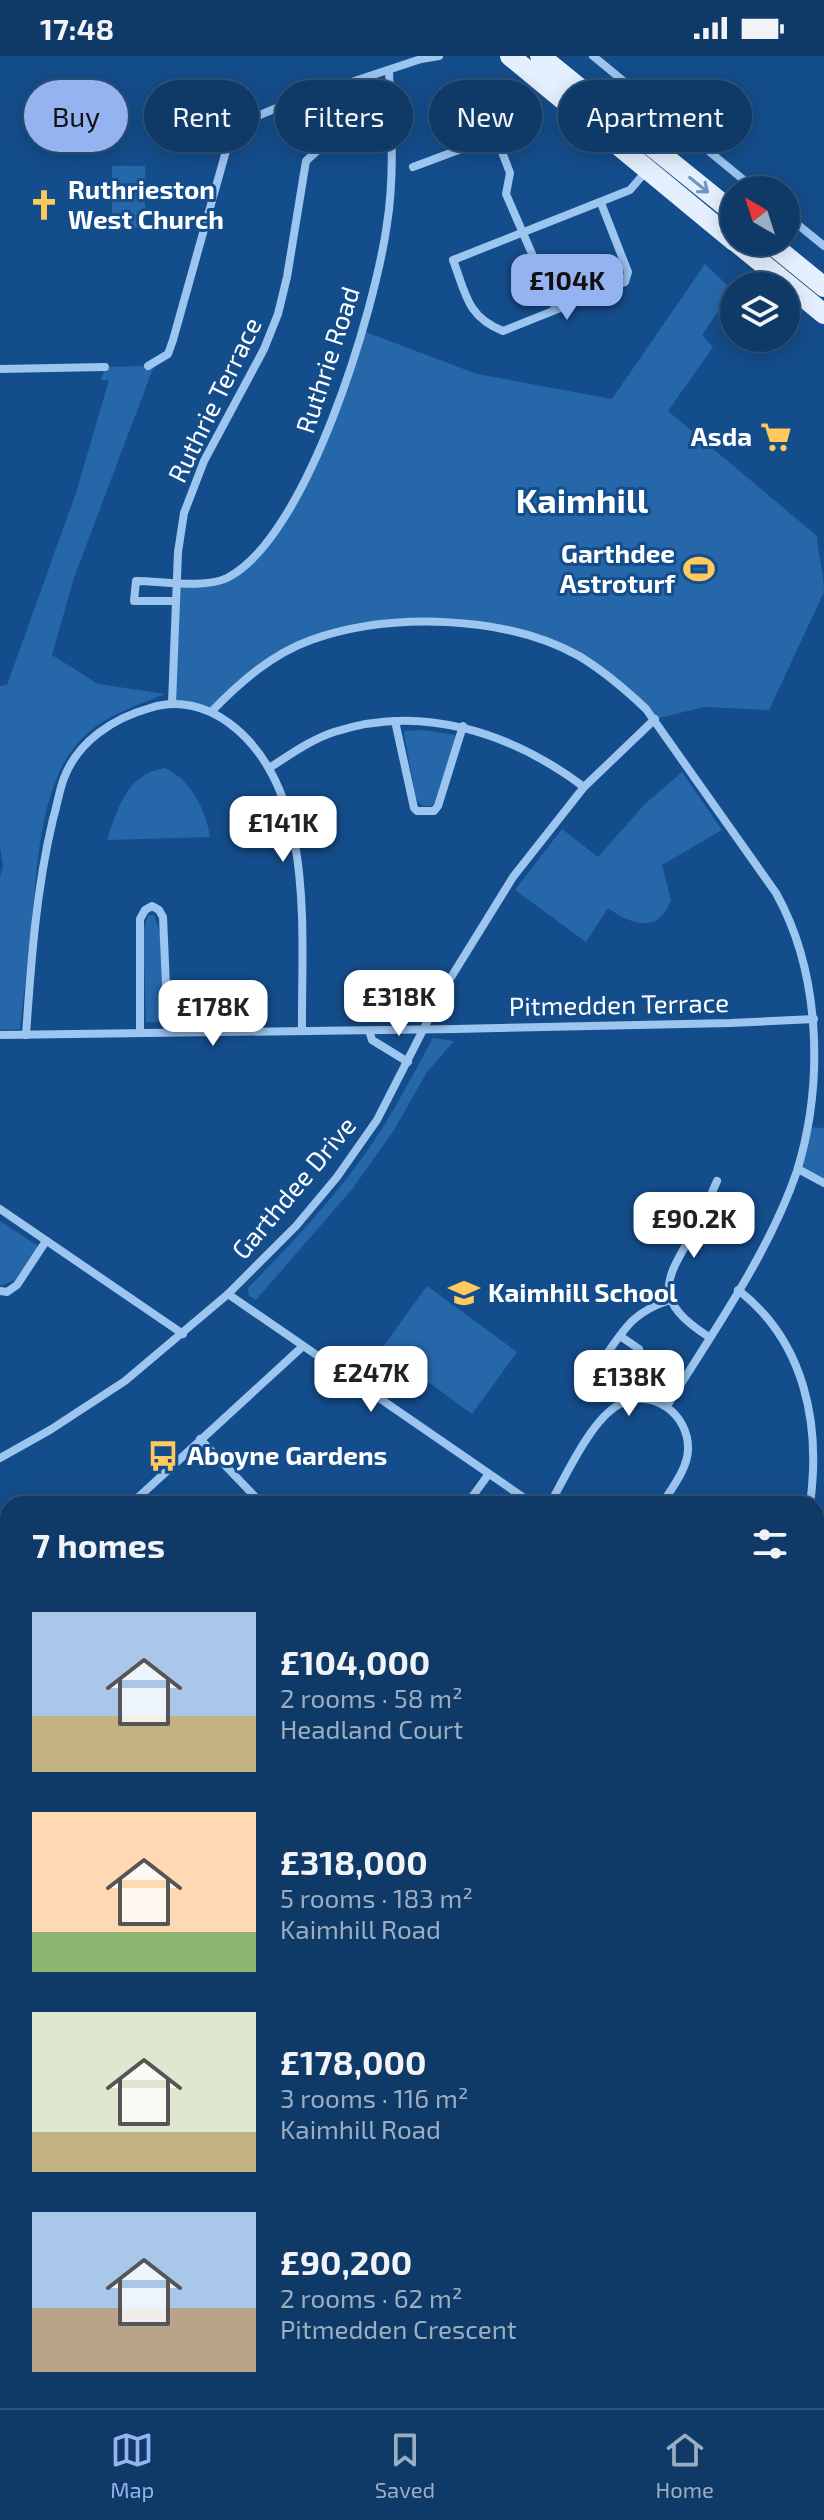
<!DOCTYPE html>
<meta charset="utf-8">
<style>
body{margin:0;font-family:"Exo 2",sans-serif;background:#18416e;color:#f1f3f6;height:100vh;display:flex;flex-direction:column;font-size:30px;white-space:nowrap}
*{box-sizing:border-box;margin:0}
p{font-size:26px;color:#9badc0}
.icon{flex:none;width:44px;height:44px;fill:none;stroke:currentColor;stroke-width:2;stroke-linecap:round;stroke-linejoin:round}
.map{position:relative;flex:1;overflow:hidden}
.side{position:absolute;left:0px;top:1440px;width:824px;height:912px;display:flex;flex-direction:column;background:#0f3a68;border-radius:24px 24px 0 0;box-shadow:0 4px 20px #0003,0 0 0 2px #2f547c}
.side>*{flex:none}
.top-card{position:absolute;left:24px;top:24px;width:776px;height:72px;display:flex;gap:16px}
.needle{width:52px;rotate:321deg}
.fabs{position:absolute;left:720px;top:120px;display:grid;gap:16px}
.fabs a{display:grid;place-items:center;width:80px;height:80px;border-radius:50%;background:#0f3a68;box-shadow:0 4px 20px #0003,0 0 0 2px #2f547c;font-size:40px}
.price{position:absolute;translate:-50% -68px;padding:0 18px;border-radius:16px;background:#fff;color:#222;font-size:26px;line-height:52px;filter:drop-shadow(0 2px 4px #0008)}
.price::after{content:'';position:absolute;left:50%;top:48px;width:24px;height:18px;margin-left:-12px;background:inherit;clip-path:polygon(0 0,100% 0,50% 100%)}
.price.selected{background:#95b2f1;color:#111}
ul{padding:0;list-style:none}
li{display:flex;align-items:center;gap:24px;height:200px;padding:0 32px}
li span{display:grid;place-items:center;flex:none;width:224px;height:160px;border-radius:0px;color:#555}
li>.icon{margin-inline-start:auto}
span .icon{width:96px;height:96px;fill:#fffc;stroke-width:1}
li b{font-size:34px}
h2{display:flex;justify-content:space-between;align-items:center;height:96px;padding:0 32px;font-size:34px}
.chip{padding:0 28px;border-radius:36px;background:#0f3a68;box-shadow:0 4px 20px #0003,0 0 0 2px #2f547c;font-size:28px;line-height:72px}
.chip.selected{background:#95b2f1;color:#111}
.status{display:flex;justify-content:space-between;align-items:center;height:56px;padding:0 40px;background:#0f3a68;direction:ltr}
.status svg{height:22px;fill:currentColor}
.dock{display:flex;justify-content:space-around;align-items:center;height:112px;border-top:2px solid #2f547c;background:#0f3a68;font-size:22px;color:#9badc0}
.dock a{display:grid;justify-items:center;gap:4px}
.dock .selected{color:#95b2f1}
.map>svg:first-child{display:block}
</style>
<div class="status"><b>17:48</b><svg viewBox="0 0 49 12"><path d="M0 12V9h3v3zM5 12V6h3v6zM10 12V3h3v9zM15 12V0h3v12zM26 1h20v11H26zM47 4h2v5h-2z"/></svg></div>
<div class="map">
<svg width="824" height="2352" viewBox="0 0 824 2352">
<rect width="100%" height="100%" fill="#144d8b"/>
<g fill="#2667aa">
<rect x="112" y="110" width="33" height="62"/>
<path d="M 705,208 L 734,236 L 734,248 L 725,246 L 702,279 L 713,291 L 668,355 L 817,480 C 818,500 824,517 824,536 L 769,654 L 704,651 L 655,663 L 578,600 L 543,585 L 443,565 L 398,567 L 309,584 L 268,606 L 212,655 L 172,647 L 176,526 C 190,525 213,529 225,522 C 293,485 336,346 363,275 L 477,318 L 612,343 Z"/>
<path d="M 155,307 L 74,522 L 52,599 L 98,628 L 165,638 C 139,649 111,657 89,676 C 40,717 38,805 32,864 C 28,900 24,937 20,973 L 0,974 L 0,821 L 3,811 L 0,791 L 0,630 L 7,629 L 76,437 L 109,324 L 101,324 L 105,311 L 148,310 Z"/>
<polygon points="422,674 455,679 456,684 436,746 431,750 423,750 416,744 404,677 405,675"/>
<path d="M 165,712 C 191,724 206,754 210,781 L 107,784 C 118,751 127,718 165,712 Z"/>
<path d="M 682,716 L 722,774 L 662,809 L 671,844 C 659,878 631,869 608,852 L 586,886 L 515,834 L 562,773 L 598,801 L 645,748 Z"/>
<polygon points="148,859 154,859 160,876 163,966 146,966 143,876"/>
<path d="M 433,982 L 454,985 L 427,1016 L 394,1074 L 353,1132 L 256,1244 L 249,1240 L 248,1232 C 298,1181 347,1129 385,1068 C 402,1040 417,1011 433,982 Z"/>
<polygon points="809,1071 824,1072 824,1127 798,1113"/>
<polygon points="0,1165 38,1190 15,1224 0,1230"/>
<polygon points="427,1230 517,1296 472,1358 382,1292"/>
<polygon points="824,2189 824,2310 816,2319 816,2198"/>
<polygon points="641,2344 794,2344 787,2352 636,2352"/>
</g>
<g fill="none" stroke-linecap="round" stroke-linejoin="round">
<g stroke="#9cc5f0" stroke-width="8">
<polyline points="593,0 756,134"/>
<polyline points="413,111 496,80 510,117 506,138 556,253"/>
<path d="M 601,147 L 628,216 L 625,226 L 503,275 C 467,261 466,238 453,204 L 630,134 L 647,114"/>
<polyline points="786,159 824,190"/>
<polyline points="148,310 168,298 173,284 233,70 291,46 421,3 439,0"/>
<polyline points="0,313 105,311"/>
<path d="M 175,545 L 134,545 L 136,525 C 162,525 204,533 227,522 C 307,482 375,254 387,168 C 395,118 391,66 389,15"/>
<polyline points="172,647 178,496 184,457 204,405 264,293 278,258 287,221 306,105 318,94 392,79"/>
<path d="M 212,655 C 240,626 272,598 311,584 C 390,556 505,559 579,600 C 604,615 625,633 646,653 L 776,837 C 821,918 824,1027 797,1115 C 769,1197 713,1276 667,1350"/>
<polyline points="395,665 414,752 417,755 434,755 438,750 463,670"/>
<path d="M 269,712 C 290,699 310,684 334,676 C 422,647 512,677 584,731"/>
<polyline points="369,974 372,984 408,1006"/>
<polyline points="140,976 140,863 145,854 152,850 159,854 163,861 168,976"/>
<polyline points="0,979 455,973 731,967 814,963"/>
<path d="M 26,979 C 31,906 36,834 53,763 C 57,750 59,735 64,722 C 78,685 114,662 150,652 C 178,643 206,650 229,667 C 317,732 301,878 302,974"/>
<polyline points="798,1113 824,1127"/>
<polyline points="0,1153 183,1278"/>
<polyline points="699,1166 720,1178"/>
<path d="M 738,1234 C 805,1285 821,1369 810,1448"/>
<polyline points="0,1235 7,1236 17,1229 46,1185"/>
<polyline points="228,1238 533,1448"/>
<polyline points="620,1280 639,1293"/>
<path d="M 709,1281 C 645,1240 670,1219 699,1166 C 706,1153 711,1138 717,1125"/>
<path d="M 604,1302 C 625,1272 633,1256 670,1244"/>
<polyline points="200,1383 262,1448"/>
<polyline points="0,1402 50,1374 125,1325 228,1238 296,1170 337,1121 377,1064 445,931 513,821 584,731 655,663"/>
<polyline points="131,1448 302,1291"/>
<polyline points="467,1448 488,1419"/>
<path d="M 550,1448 C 566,1420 591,1363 620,1348 C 652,1331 689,1358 688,1393 C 688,1412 672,1432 662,1448"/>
<polyline points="0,1643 8,1634"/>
<polyline points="816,1771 824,1758"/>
<polyline points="0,1819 8,1825"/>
<polyline points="816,2015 824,2010"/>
<polyline points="0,2275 8,2264"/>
<polyline points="346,2352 364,2344"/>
</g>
<g stroke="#9cc5f0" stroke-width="14">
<polyline points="816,1833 824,1826"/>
<polyline points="174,2352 180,2344"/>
</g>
<g stroke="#e5f0ff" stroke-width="20">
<polyline points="510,0 734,185"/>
<polyline points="540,0 734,157"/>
<polyline points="736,186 824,258"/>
<polyline points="769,186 824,231"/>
</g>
</g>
<defs><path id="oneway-shaft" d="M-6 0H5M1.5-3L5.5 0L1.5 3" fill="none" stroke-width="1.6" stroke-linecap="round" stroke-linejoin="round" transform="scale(2)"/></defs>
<use stroke="#7296bf" href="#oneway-shaft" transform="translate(699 129) rotate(39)"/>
<defs>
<symbol id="church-bare" viewBox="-9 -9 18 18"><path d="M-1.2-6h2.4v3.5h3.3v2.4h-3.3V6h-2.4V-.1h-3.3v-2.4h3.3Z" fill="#ffc95b" stroke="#144d8b" stroke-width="2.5" paint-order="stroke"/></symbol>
<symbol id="supermarket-bare" viewBox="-9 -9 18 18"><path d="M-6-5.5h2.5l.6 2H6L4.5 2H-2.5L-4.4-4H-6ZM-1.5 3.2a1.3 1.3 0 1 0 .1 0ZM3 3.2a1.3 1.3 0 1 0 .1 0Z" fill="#ffc95b" stroke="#144d8b" stroke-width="2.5" paint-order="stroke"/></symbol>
<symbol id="stadium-bare" viewBox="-9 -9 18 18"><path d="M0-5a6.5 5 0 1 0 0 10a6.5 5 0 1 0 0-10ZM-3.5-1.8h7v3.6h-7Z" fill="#ffc95b" stroke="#144d8b" stroke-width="2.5" paint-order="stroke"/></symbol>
<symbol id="school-bare" viewBox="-9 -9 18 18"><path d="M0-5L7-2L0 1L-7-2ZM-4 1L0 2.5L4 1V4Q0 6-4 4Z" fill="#ffc95b" stroke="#144d8b" stroke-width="2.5" paint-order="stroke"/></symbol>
<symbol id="bus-bare" viewBox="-9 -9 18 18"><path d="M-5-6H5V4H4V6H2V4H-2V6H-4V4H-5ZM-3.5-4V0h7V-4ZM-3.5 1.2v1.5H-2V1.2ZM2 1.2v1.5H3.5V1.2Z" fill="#ffc95b" stroke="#144d8b" stroke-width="2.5" paint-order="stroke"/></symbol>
</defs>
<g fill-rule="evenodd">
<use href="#church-bare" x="22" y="127" width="44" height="44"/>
<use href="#supermarket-bare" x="754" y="359" width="44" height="44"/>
<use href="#stadium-bare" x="677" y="491" width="44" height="44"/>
<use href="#school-bare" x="442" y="1215" width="44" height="44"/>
<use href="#bus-bare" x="141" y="1378" width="44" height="44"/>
</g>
<g text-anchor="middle" stroke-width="6" stroke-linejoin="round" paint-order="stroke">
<g font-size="26" font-weight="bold" fill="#fff" stroke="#144d8b" text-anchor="start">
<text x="68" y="143">Ruthrieston<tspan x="68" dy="30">West Church</tspan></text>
<text x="752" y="390" text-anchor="end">Asda</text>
<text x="675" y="507" text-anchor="end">Garthdee<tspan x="675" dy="30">Astroturf</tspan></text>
<text x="488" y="1246">Kaimhill School</text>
<text x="187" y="1409">Aboyne Gardens</text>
</g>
<g font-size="26" fill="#fff" stroke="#144d8b">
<text transform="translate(328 304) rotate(-72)" y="9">Ruthrie Road</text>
<text transform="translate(215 344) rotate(-64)" y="9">Ruthrie Terrace</text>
<text transform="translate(619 949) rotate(-1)" y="9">Pitmedden Terrace</text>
<text transform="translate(294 1132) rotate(-50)" y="9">Garthdee Drive</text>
</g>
<g font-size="34" font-weight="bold" fill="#fff" stroke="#144d8b">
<text x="582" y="457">Kaimhill</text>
</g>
</g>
</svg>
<div class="fabs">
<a><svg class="needle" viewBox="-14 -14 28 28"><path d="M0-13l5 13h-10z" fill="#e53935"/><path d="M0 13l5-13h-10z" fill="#9badc0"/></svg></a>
<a><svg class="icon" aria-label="layers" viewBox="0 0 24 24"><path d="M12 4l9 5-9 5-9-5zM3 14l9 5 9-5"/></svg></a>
</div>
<b class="price selected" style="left:567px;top:266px">£104K</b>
<b class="price" style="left:283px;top:808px">£141K</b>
<b class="price" style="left:399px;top:982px">£318K</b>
<b class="price" style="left:213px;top:992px">£178K</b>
<b class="price" style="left:694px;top:1204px">£90.2K</b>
<b class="price" style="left:371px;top:1358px">£247K</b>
<b class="price" style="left:629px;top:1362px">£138K</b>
<div class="top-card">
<a class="chip selected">Buy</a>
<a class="chip">Rent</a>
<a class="chip">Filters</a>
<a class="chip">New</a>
<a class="chip">Apartment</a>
</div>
<section class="side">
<h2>7 homes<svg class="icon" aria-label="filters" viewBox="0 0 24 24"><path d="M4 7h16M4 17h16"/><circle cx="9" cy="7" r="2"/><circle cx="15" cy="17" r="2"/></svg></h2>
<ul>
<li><span style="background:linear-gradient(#a9c7e8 65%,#c2b280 0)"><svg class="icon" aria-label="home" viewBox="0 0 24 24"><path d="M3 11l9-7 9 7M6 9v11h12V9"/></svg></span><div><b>£104,000</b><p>2 rooms · 58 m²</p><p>Headland Court</p></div></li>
<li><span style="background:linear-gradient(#ffd9b3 75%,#8fb573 0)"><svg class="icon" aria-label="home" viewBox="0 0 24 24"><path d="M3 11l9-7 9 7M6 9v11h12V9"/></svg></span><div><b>£318,000</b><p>5 rooms · 183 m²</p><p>Kaimhill Road</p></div></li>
<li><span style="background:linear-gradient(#dfe7d0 75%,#c2b280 0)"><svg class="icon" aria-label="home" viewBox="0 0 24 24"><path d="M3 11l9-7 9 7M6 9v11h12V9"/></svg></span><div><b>£178,000</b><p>3 rooms · 116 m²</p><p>Kaimhill Road</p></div></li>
<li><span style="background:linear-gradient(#a9c7e8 60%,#b9a48a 0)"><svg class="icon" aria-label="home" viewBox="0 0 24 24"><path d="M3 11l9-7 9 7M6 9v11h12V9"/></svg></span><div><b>£90,200</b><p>2 rooms · 62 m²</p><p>Pitmedden Crescent</p></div></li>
</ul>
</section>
</div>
<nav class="dock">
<a class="selected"><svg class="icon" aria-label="map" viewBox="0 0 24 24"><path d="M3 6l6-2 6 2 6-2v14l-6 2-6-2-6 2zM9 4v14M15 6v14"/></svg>Map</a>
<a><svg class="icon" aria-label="saved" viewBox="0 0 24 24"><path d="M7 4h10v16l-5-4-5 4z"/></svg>Saved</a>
<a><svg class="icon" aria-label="home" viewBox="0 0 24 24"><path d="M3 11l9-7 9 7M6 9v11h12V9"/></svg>Home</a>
</nav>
